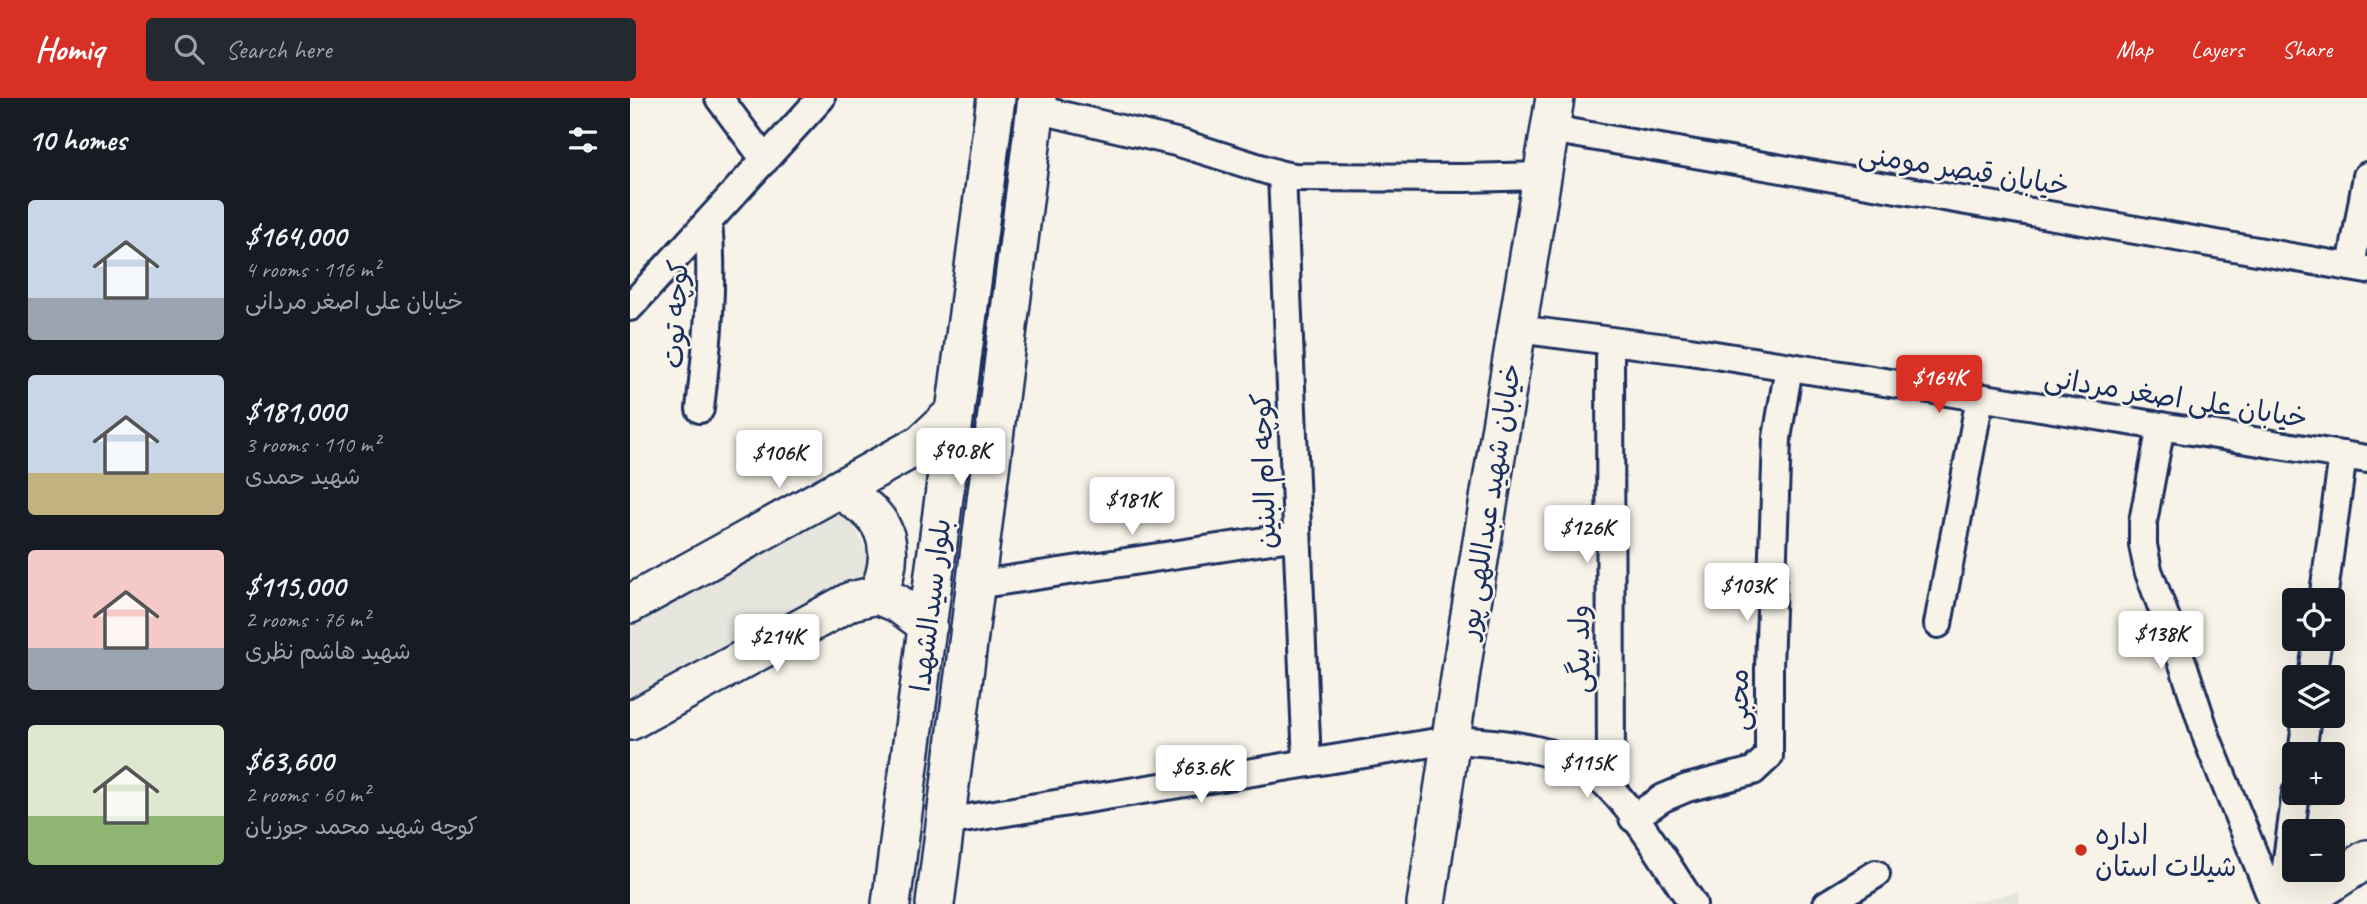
<!DOCTYPE html>
<meta charset="utf-8">
<style>
body{margin:0;font-family:Caveat,"Playpen Sans Arabic",sans-serif;background:#242831;color:#f1f3f6;height:100vh;display:flex;flex-direction:column;font-size:26px;white-space:nowrap}
*{box-sizing:border-box;margin:0}
p{font-size:23px;color:#9ea1a6}
.icon{flex:none;width:38px;height:38px;fill:none;stroke:currentColor;stroke-width:2;stroke-linecap:round;stroke-linejoin:round}
.map{position:relative;flex:1;overflow:hidden}
.panel{display:flex;flex-direction:column;background:#171b24;width:630px}
.panel>*{flex:none}
.buttons{position:absolute;left:1652px;top:490px;display:grid;gap:14px}
.buttons a{display:grid;place-items:center;width:63px;height:63px;border-radius:7px;background:#171b24;box-shadow:0 7px 28px #0002;font-size:35px}
.price{position:absolute;translate:-50% -60px;padding:0 16px;border-radius:7px;background:#fff;color:#222;font-size:23px;line-height:46px;filter:drop-shadow(0 2px 4px #0008)}
.price::after{content:'';position:absolute;left:50%;top:42px;width:21px;height:16px;margin-left:-10px;background:inherit;clip-path:polygon(0 0,100% 0,50% 100%)}
.price.current{background:#d93025;color:#fff}
ul{padding:0;list-style:none}
li{display:flex;align-items:center;gap:21px;height:175px;padding:0 28px}
li span{display:grid;place-items:center;flex:none;width:196px;height:140px;border-radius:7px;color:#555}
li>.icon{margin-inline-start:auto}
span .icon{width:84px;height:84px;fill:#fffc;stroke-width:1}
li b{font-size:30px}
h2{display:flex;justify-content:space-between;align-items:center;height:84px;padding:0 28px;font-size:30px}
header{display:flex;align-items:center;gap:42px;box-sizing:border-box;height:98px;padding:0 35px;background:#d93025;color:#fff}
header strong{font-size:33px}
nav{display:flex;gap:38px;margin-inline-start:auto;font-size:24px}
.search{width:490px;height:63px;background:#242831;display:flex;align-items:center;gap:18px;box-sizing:border-box;padding:0 24px;border-radius:7px;color:#9ea1a6;font-size:26px}
main{display:flex;flex:1;min-height:0}
.map>svg:first-child{display:block}
</style>
<header>
<strong>Homiq</strong>
<div class="search"><svg class="icon" aria-label="search" viewBox="0 0 24 24"><circle cx="10" cy="10" r="6"/><path d="M15 15l6 6"/></svg>Search here</div>
<nav><a>Map</a><a>Layers</a><a>Share</a></nav>
</header>
<main>
<section class="panel">
<h2>10 homes<svg class="icon" aria-label="filters" viewBox="0 0 24 24"><path d="M4 7h16M4 17h16"/><circle cx="9" cy="7" r="2"/><circle cx="15" cy="17" r="2"/></svg></h2>
<ul>
<li><span style="background:linear-gradient(#c9d6e8 70%,#9aa5b1 0)"><svg class="icon" aria-label="home" viewBox="0 0 24 24"><path d="M3 11l9-7 9 7M6 9v11h12V9"/></svg></span><div><b>$164,000</b><p>4 rooms · 116 m²</p><p>خیابان علی اصغر مردانی</p></div></li>
<li><span style="background:linear-gradient(#c9d6e8 70%,#c2b280 0)"><svg class="icon" aria-label="home" viewBox="0 0 24 24"><path d="M3 11l9-7 9 7M6 9v11h12V9"/></svg></span><div><b>$181,000</b><p>3 rooms · 110 m²</p><p>شهید حمدی</p></div></li>
<li><span style="background:linear-gradient(#f6c9c9 70%,#9aa5b1 0)"><svg class="icon" aria-label="home" viewBox="0 0 24 24"><path d="M3 11l9-7 9 7M6 9v11h12V9"/></svg></span><div><b>$115,000</b><p>2 rooms · 76 m²</p><p>شهید هاشم نظری</p></div></li>
<li><span style="background:linear-gradient(#dfe7d0 65%,#8fb573 0)"><svg class="icon" aria-label="home" viewBox="0 0 24 24"><path d="M3 11l9-7 9 7M6 9v11h12V9"/></svg></span><div><b>$63,600</b><p>2 rooms · 60 m²</p><p>کوچه شهید محمد جوزیان</p></div></li>
</ul>
</section>
<div class="map">
<svg width="1737" height="806" viewBox="0 0 1737 806">
<rect width="100%" height="100%" fill="#f7f3e8"/>
<filter id="ink" filterUnits="userSpaceOnUse"><feTurbulence type="fractalNoise" baseFrequency=".0143" numOctaves="2"/><feDisplacementMap in="SourceGraphic" scale="14" xChannelSelector="R" yChannelSelector="G"/><feConvolveMatrix kernelMatrix="1 2 1 2 8 2 1 2 1" color-interpolation-filters="sRGB"/></filter>
<g filter="url(#ink)">
<g fill="#e6e5de">
<polygon points="216,409 245,473 0,600 0,526"/>
<polygon points="1388,794 1390,806 1333,806"/>
</g>
<g fill="none" stroke-linecap="round" stroke-linejoin="round">
<defs>
<g id="street">
<polyline points="89,0 135,62"/>
<polyline points="406,11 550,45 652,77 666,79 833,80 912,78"/>
<polyline points="920,31 1737,172"/>
<polyline points="652,77 677,665"/>
<polyline points="1721,169 1737,78"/>
<polyline points="0,209 191,0"/>
<polyline points="887,231 1060,253 1737,361"/>
<polyline points="980,243 981,691"/>
<path d="M 70,311 C 77,249 84,186 78,124"/>
<polyline points="1531,328 1513,424 1513,447 1518,472 1554,569 1578,643 1644,806"/>
<polyline points="345,487 667,438"/>
<polyline points="1693,502 1713,357"/>
<polyline points="1308,526 1350,300"/>
<polyline points="1682,579 1688,541"/>
<polyline points="1672,656 1677,618"/>
<polyline points="1003,720 1033,700 1057,690 1123,673 1139,658 1139,570 1147,340 1159,269"/>
<path d="M 315,724 L 820,642 C 874,645 942,649 982,692 C 1013,725 1037,768 1063,806"/>
<polyline points="1197,806 1246,776"/>
<polyline points="1651,806 1666,695"/>
</g>
<g id="secondary">
<path d="M 210,392 C 220,399 232,406 241,415 C 264,438 260,471 247,497"/>
<polyline points="0,506 291,346 325,314"/>
<polyline points="0,623 221,503 247,497 267,505 298,528"/>
<polyline points="261,806 366,0"/>
<polyline points="305,806 407,0"/>
<polyline points="796,806 835,547 925,0"/>
<polyline points="1669,806 1737,761"/>
</g>
</defs>
<use href="#street" stroke="#1b2f5e" stroke-width="32"/>
<use href="#secondary" stroke="#1b2f5e" stroke-width="42"/>
<use href="#street" stroke="#f7f3e8" stroke-width="26"/>
<use href="#secondary" stroke="#f7f3e8" stroke-width="37"/>
</g>
</g>
<circle fill="#c8321e" stroke="#f7f3e8" stroke-width="2.5" cx="1451" cy="752" r="7"/>
<g text-anchor="middle" stroke-width="5" stroke-linejoin="round" paint-order="stroke">
<g font-size="28" fill="#1b2f5e" stroke="#f7f3e8">
<text transform="translate(1334 71) rotate(9)" y="10">خیابان قیصر مومنی</text>
<text transform="translate(45 216) rotate(-87)" y="10">کوچه توت</text>
<text transform="translate(1546 299) rotate(9)" y="10">خیابان علی اصغر مردانی</text>
<text transform="translate(633 373) rotate(-92)" y="10">کوچه ام البنین</text>
<text transform="translate(859 403) rotate(-81)" y="10">خیابان شهید عبداللهی پور</text>
<text transform="translate(300 507) rotate(-83)" y="10">بلوار سیدالشهدا</text>
<text transform="translate(949 551) rotate(-90)" y="10">ولد بیگی</text>
<text transform="translate(1108 602) rotate(-90)" y="10">محبی</text>
</g>
<g font-size="28" fill="#1b2f5e" stroke="#f7f3e8" text-anchor="start">
<text x="1465" y="746">اداره<tspan x="1465" dy="32">شیلات استان</tspan></text>
</g>
</g>
</svg>
<div class="buttons">
<a><svg class="icon" aria-label="locate" viewBox="0 0 24 24"><circle cx="12" cy="12" r="6"/><path d="M12 2v4M12 18v4M2 12h4M18 12h4"/></svg></a>
<a><svg class="icon" aria-label="layers" viewBox="0 0 24 24"><path d="M12 4l9 5-9 5-9-5zM3 14l9 5 9-5"/></svg></a>
<a>+</a>
<a>−</a>
</div>
<b class="price current" style="left:1309px;top:317px">$164K</b>
<b class="price" style="left:331px;top:390px">$90.8K</b>
<b class="price" style="left:149px;top:392px">$106K</b>
<b class="price" style="left:502px;top:439px">$181K</b>
<b class="price" style="left:957px;top:467px">$126K</b>
<b class="price" style="left:1117px;top:525px">$103K</b>
<b class="price" style="left:1531px;top:573px">$138K</b>
<b class="price" style="left:147px;top:576px">$214K</b>
<b class="price" style="left:957px;top:702px">$115K</b>
<b class="price" style="left:571px;top:707px">$63.6K</b>
</div>
</main>
